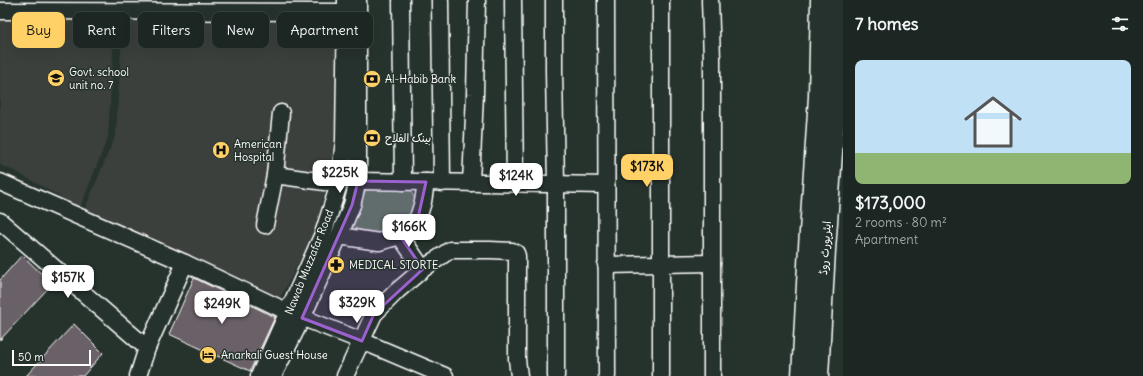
<!DOCTYPE html>
<meta charset="utf-8">
<style>
body{margin:0;font-family:Delius,"Playpen Sans Arabic",sans-serif;background:#252e2a;color:#f1f3f6;height:100vh;display:flex;flex-direction:column;font-size:15px;white-space:nowrap}
*{box-sizing:border-box;margin:0}
p{font-size:13px;color:#a0a5a5}
.icon{flex:none;width:22px;height:22px;fill:none;stroke:currentColor;stroke-width:2;stroke-linecap:round;stroke-linejoin:round}
.map{position:relative;flex:1;overflow:hidden}
.details{display:flex;flex-direction:column;background:#1c2622;width:300px}
.details>*{flex:none}
.top-card{position:absolute;left:12px;top:12px;width:380px;height:36px;display:flex;gap:8px}
.scale{position:absolute;left:12px;bottom:10px;width:79px;box-sizing:border-box;padding-left:4px;border:2px solid #fff;border-top:0;font-size:11px;line-height:14px;white-space:nowrap;color:#fff;-webkit-text-stroke:3px #26332d;paint-order:stroke}
.price{position:absolute;translate:-50% -34px;padding:0 9px;border-radius:8px;background:#fff;color:#222;font-size:13px;line-height:26px;filter:drop-shadow(0 1px 2px #0008)}
.price::after{content:'';position:absolute;left:50%;top:24px;width:12px;height:9px;margin-left:-6px;background:inherit;clip-path:polygon(0 0,100% 0,50% 100%)}
.price.selected{background:#ffd166;color:#111}
ul{padding:0;list-style:none}
li{display:grid;align-content:center;gap:8px;height:212px;padding:0 12px}
li span{display:grid;place-items:center;height:124px;border-radius:8px;color:#555}
li>.icon{margin-inline-start:auto}
span .icon{width:72px;height:72px;fill:#fffc;stroke-width:1}
li b{font-size:17px}
h2{display:flex;justify-content:space-between;align-items:center;height:48px;padding:0 12px;font-size:17px}
.pill{padding:0 14px;border-radius:8px;background:#1c2622;box-shadow:0 4px 16px #0002,0 0 0 1px #3a4340;font-size:14px;line-height:36px}
.pill.selected{background:#ffd166;color:#111}
main{display:flex;flex:1;min-height:0}
.map>svg:first-child{display:block}
</style>
<main>
<div class="map">
<svg width="843" height="376" viewBox="0 0 843 376">
<rect width="100%" height="100%" fill="#26332d"/>
<filter id="ink" filterUnits="userSpaceOnUse"><feTurbulence type="fractalNoise" baseFrequency=".025" numOctaves="2"/><feDisplacementMap in="SourceGraphic" scale="8" xChannelSelector="R" yChannelSelector="G"/><feConvolveMatrix kernelMatrix="1 2 1 2 8 2 1 2 1" color-interpolation-filters="sRGB"/></filter>
<g filter="url(#ink)">
<g fill="#3b413e">
<polygon points="123,17 336,18 341,61 331,166 315,232 279,300 85,209 116,134"/>
<polygon points="0,19 115,19 108,137 80,208 15,171 0,165"/>
</g>
<polygon fill="#526f56" stroke="#a8b7aa" points="371,187 410,188 416,202 412,214 403,227 381,232 372,233 350,227 361,193"/>
<g fill="#6b6167" stroke="#fff">
<polygon points="22,255 52,284 0,340 0,280"/>
<polygon points="194,278 275,317 250,371 169,334"/>
<polygon points="74,324 103,353 83,376 26,376"/>
</g>
<g fill="none" stroke-linecap="round" stroke-linejoin="round">
<defs>
<g id="minor">
<polyline points="401,0 403,182"/>
<polyline points="440,0 442,183"/>
<polyline points="513,0 515,183"/>
<polyline points="554,0 554,71 556,184 556,376"/>
<polyline points="606,0 607,376"/>
<polyline points="661,0 661,376"/>
<polyline points="710,0 712,59 712,376"/>
<polyline points="0,11 346,12"/>
<polyline points="275,175 339,184"/>
<polyline points="358,181 606,185"/>
<polyline points="0,182 185,263 147,348"/>
<polyline points="471,183 475,94 477,0"/>
<polyline points="0,221 147,348 138,376"/>
<polyline points="265,225 275,175 281,113"/>
<polyline points="339,236 379,242 400,236 418,218 423,202 426,182"/>
<polyline points="400,236 423,269"/>
<polyline points="185,263 288,312 362,341 445,376"/>
<polyline points="606,265 712,263"/>
<polyline points="259,376 323,234 339,184 344,140 346,0"/>
<polyline points="273,376 302,318 339,236 352,205 358,181 358,0"/>
<polyline points="345,376 374,314 397,291 423,269 450,250 490,250 512,251 516,253 517,256 517,359 519,376"/>
</g>
<g id="major">
<polyline points="802,376 809,247 819,97 821,0"/>
<polyline points="818,376 825,250 836,98 840,0"/>
</g>
</defs>
<use href="#minor" stroke="#fff" stroke-width="19"/>
<use href="#major" stroke="#fff" stroke-width="23"/>
<use href="#minor" stroke="#26332d" stroke-width="16"/>
<use href="#major" stroke="#26332d" stroke-width="20"/>
</g>
</g>
<path fill="#9c61cf" fill-opacity="0.2" stroke="#9c61cf" stroke-width="3" stroke-linejoin="round" d="M 358,181 L 426,182 L 418,218 L 400,236 L 423,269 L 374,314 L 362,341 L 302,318 L 352,205 Z"/>
<defs>
<symbol id="school-disc" viewBox="-11 -11 22 22"><circle r="9.5" fill="#ffd166" stroke="#26332d"/><path d="M0-5L7-2L0 1L-7-2ZM-4 1L0 2.5L4 1V4Q0 6-4 4Z" fill="#111"/></symbol>
<symbol id="bank-disc" viewBox="-11 -11 22 22"><circle r="9.5" fill="#ffd166" stroke="#26332d"/><path d="M-6-4H6V4H-6ZM0-2.3a2.3 2.3 0 1 0 0 4.6a2.3 2.3 0 1 0 0-4.6Z" fill="#111"/></symbol>
<symbol id="hospital-disc" viewBox="-11 -11 22 22"><circle r="9.5" fill="#ffd166" stroke="#26332d"/><path d="M-5-5h3v3.5h4V-5h3V5h-3V1.5h-4V5h-3Z" fill="#111"/></symbol>
<symbol id="pharmacy-disc" viewBox="-11 -11 22 22"><circle r="9.5" fill="#ffd166" stroke="#26332d"/><path d="M-2-6h4v4h4v4h-4v4h-4v-4h-4v-4h4Z" fill="#111"/></symbol>
<symbol id="hotel-disc" viewBox="-11 -11 22 22"><circle r="9.5" fill="#ffd166" stroke="#26332d"/><path d="M-6-4.5h1.5V1H6V5H4.5V3h-9V5H-6ZM-4 0a1.8 1.8 0 1 1 3.6 0ZM.5 0V-2.5h3Q6-2.5 6 0Z" fill="#111"/></symbol>
</defs>
<g fill-rule="evenodd">
<use href="#school-disc" x="46" y="68" width="20" height="20"/>
<use href="#bank-disc" x="362" y="69" width="20" height="20"/>
<use href="#bank-disc" x="362" y="128" width="20" height="20"/>
<use href="#hospital-disc" x="211" y="140" width="20" height="20"/>
<use href="#pharmacy-disc" x="326" y="255" width="20" height="20"/>
<use href="#hotel-disc" x="198" y="345" width="20" height="20"/>
</g>
<g text-anchor="middle" stroke-width="3" stroke-linejoin="round" paint-order="stroke">
<g font-size="11" fill="#fff" stroke="#26332d" text-anchor="start">
<text x="69" y="76">Govt. school<tspan x="69" dy="13">unit no. 7</tspan></text>
<text x="385" y="83">Al-Habib Bank</text>
<text x="385" y="142">بینک الفلاح</text>
<text x="234" y="148">American<tspan x="234" dy="13">Hospital</tspan></text>
<text x="349" y="269">MEDICAL STORTE</text>
<text x="221" y="359">Anarkali Guest House</text>
</g>
<g font-size="11" fill="#fff" stroke="#26332d">
<text transform="translate(825 248) rotate(-86)" y="4">ایئرپورٹ روڈ</text>
<text transform="translate(309 262) rotate(-68)" y="4">Nawab Muzzafar Road</text>
</g>
</g>
</svg>
<div class="scale">50 m</div>
<b class="price selected" style="left:647px;top:188px">$173K</b>
<b class="price" style="left:340px;top:194px">$225K</b>
<b class="price" style="left:516px;top:197px">$124K</b>
<b class="price" style="left:409px;top:248px">$166K</b>
<b class="price" style="left:68px;top:299px">$157K</b>
<b class="price" style="left:357px;top:324px">$329K</b>
<b class="price" style="left:222px;top:325px">$249K</b>
<div class="top-card">
<a class="pill selected">Buy</a>
<a class="pill">Rent</a>
<a class="pill">Filters</a>
<a class="pill">New</a>
<a class="pill">Apartment</a>
</div>
</div>
<section class="details">
<h2>7 homes<svg class="icon" aria-label="filters" viewBox="0 0 24 24"><path d="M4 7h16M4 17h16"/><circle cx="9" cy="7" r="2"/><circle cx="15" cy="17" r="2"/></svg></h2>
<ul>
<li><span style="background:linear-gradient(#bfe0f5 75%,#8fb573 0)"><svg class="icon" aria-label="home" viewBox="0 0 24 24"><path d="M3 11l9-7 9 7M6 9v11h12V9"/></svg></span><div><b>$173,000</b><p>2 rooms · 80 m²</p><p>Apartment</p></div></li>
</ul>
</section>
</main>
